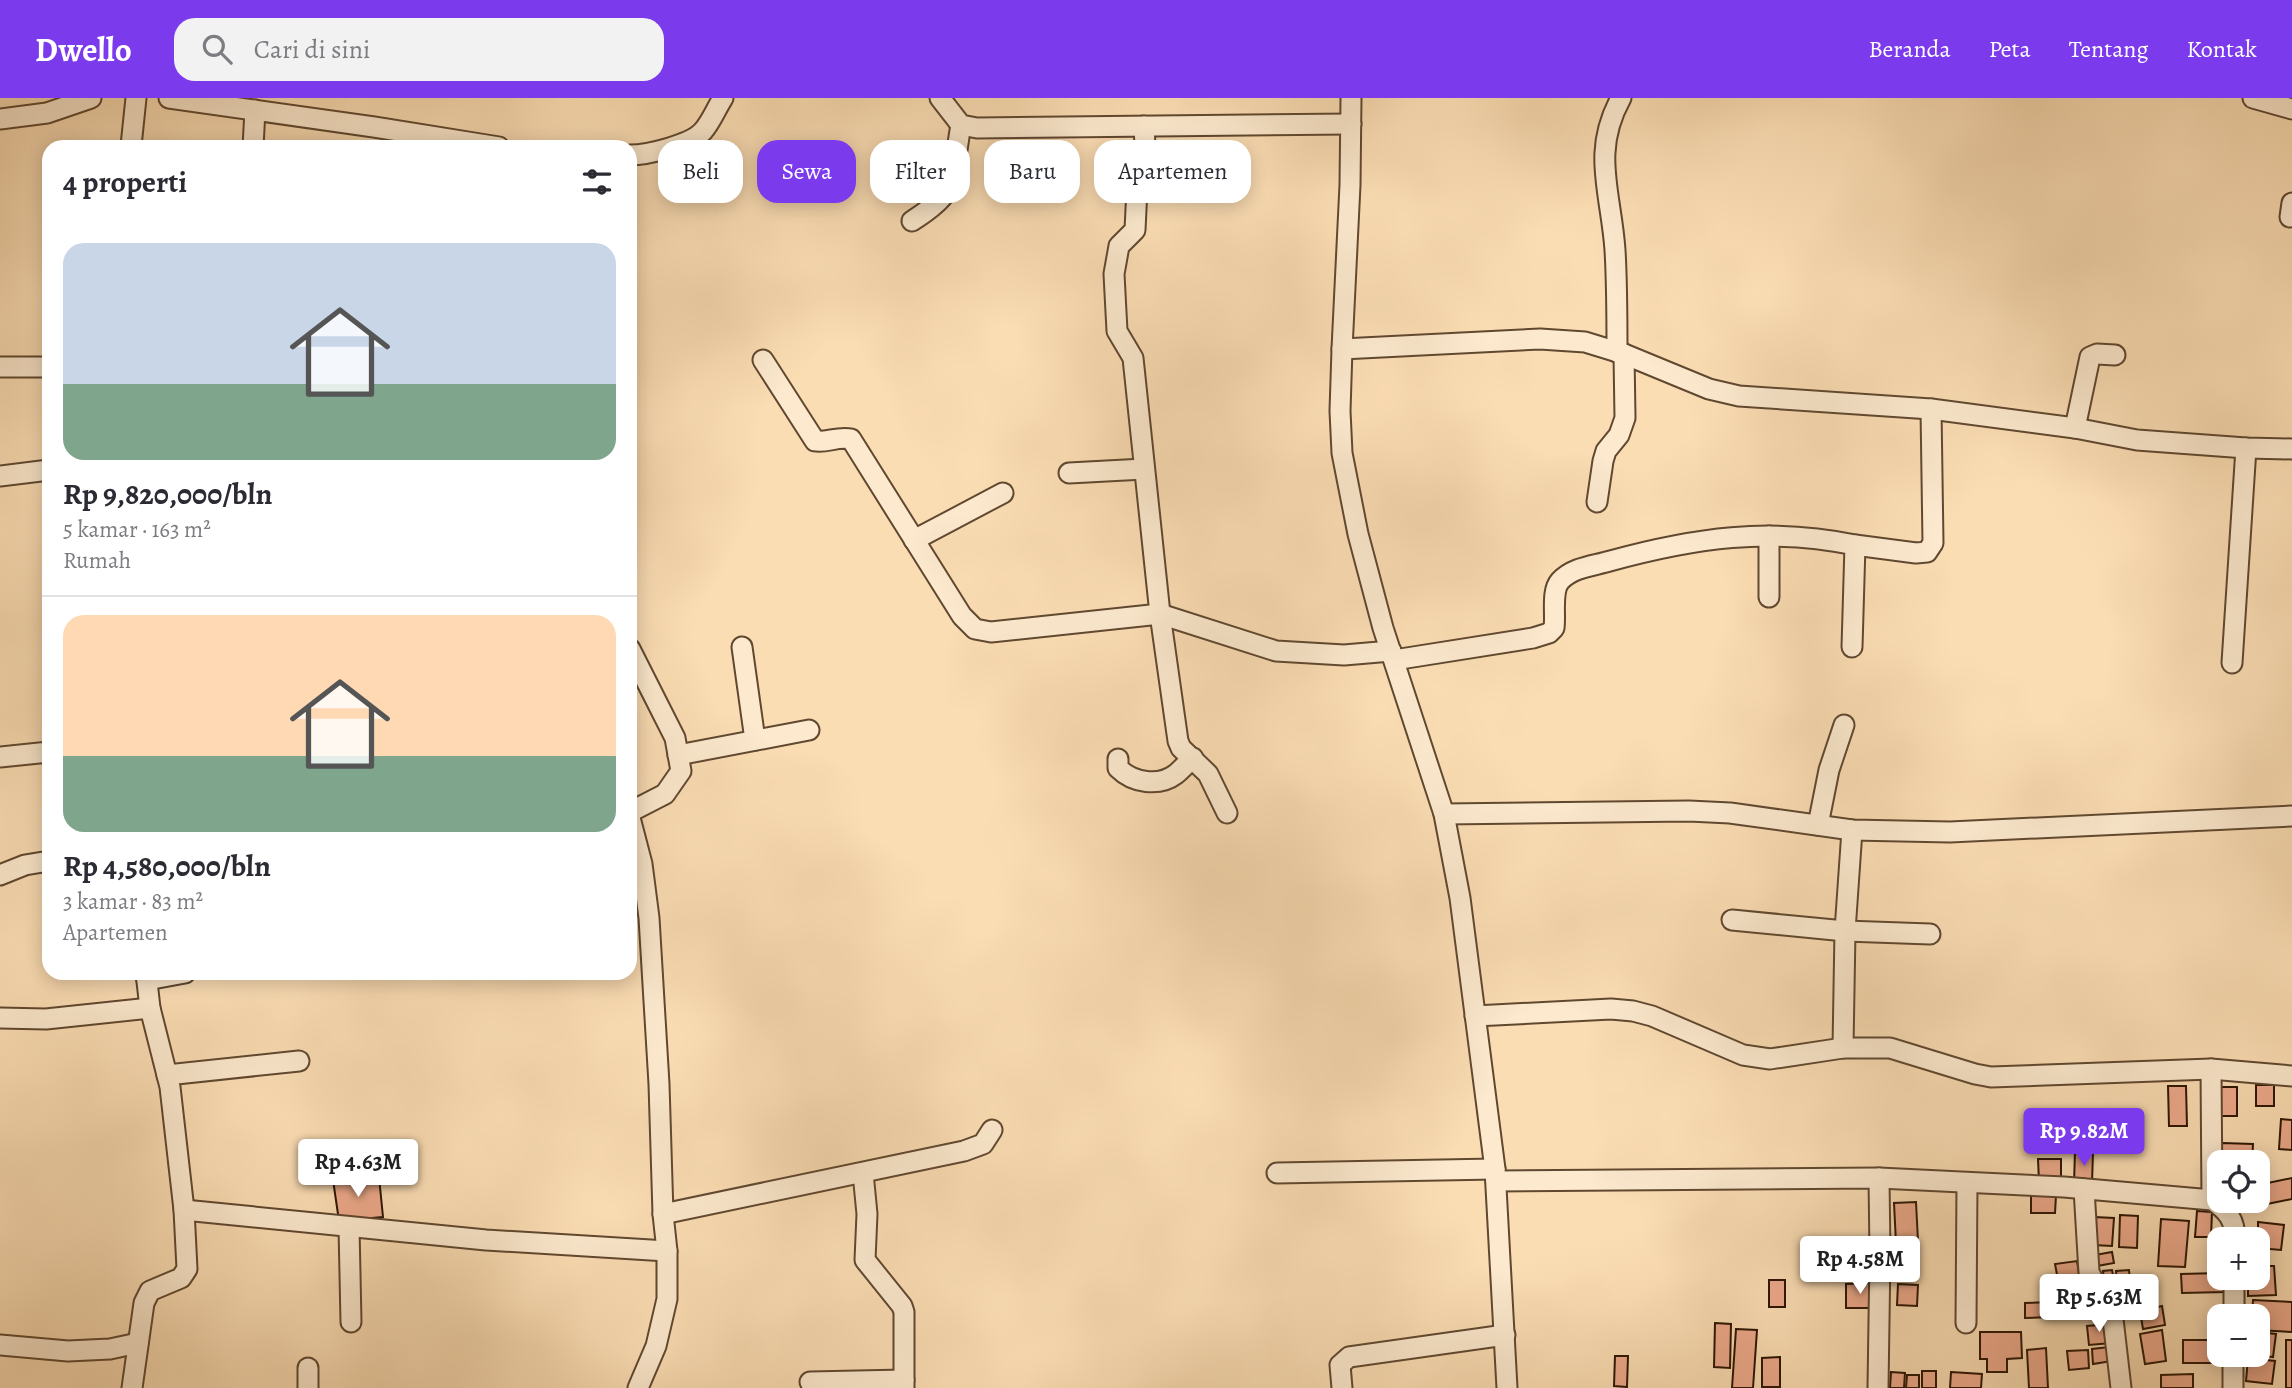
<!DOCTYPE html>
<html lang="id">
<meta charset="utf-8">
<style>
body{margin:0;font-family:Alegreya,serif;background:#f2f2f3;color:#2b2b33;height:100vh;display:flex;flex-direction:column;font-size:26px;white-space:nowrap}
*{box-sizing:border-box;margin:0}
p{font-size:23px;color:#7c7c81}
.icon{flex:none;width:38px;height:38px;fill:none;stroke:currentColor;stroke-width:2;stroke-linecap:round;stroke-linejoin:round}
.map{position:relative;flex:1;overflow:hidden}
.drawer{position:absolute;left:42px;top:42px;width:595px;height:840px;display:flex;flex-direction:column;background:#fff;border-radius:21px;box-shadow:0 4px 18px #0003}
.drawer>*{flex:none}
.hud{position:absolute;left:658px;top:42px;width:665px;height:63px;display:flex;gap:14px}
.controls{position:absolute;left:2207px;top:1052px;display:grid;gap:14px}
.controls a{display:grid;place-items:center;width:63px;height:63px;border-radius:14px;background:#fff;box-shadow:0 4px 18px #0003;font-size:35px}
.price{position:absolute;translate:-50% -60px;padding:0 16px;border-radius:7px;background:#fff;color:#222;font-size:23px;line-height:46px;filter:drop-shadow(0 2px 4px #0008)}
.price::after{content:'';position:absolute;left:50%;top:42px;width:21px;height:16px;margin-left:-10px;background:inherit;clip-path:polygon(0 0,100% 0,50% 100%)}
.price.current{background:#7c3aed;color:#fff}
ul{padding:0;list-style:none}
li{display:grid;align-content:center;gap:14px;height:371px;padding:0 21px}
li+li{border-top:2px solid #e1e1e2}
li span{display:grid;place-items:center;height:217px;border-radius:21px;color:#555}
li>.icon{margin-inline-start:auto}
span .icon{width:126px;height:126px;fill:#fffc;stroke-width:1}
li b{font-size:30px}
h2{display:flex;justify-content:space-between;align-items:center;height:84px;padding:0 21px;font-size:30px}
.pill{padding:0 24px;border-radius:21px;background:#fff;box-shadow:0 4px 18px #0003;font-size:24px;line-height:63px}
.pill.current{background:#7c3aed;color:#fff}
header{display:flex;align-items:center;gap:42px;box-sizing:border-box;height:98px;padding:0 35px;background:#7c3aed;color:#fff}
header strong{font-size:33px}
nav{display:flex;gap:38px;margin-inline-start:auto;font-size:24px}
.search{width:490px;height:63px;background:#f2f2f3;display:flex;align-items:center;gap:18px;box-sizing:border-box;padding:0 24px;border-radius:21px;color:#7c7c81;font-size:26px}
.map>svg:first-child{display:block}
</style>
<header>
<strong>Dwello</strong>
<div class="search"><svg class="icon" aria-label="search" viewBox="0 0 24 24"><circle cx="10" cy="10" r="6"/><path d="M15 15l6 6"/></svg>Cari di sini</div>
<nav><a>Beranda</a><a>Peta</a><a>Tentang</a><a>Kontak</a></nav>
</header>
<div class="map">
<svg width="2292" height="1290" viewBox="0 0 2292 1290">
<rect width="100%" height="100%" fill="#fbddb4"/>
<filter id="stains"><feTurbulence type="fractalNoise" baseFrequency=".00286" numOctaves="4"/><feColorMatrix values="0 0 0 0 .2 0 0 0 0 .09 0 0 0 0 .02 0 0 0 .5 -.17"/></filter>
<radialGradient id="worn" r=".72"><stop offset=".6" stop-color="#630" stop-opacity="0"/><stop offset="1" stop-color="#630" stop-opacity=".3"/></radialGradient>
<g fill="#edaa8c" stroke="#2d1604" stroke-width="2">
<rect x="2256" y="987" width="18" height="21"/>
<polygon points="2168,988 2186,988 2187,1028 2169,1028"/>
<rect x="2216" y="989" width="21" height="29"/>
<polygon points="2281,1021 2292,1022 2292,1052 2279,1051"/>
<polygon points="2110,1029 2132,1029 2131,1042 2110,1042"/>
<polygon points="2222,1045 2253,1046 2252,1064 2222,1064"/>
<polygon points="2075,1053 2093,1053 2092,1086 2074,1086"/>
<polygon points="2038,1061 2061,1061 2061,1083 2039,1084"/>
<polygon points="379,1079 383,1119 339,1123 333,1082"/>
<polygon points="2292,1080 2292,1101 2262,1107 2258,1087"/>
<polygon points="2031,1097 2056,1097 2055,1115 2031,1115"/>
<polygon points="1916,1104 1918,1143 1896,1145 1894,1105"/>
<polygon points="2197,1113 2212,1114 2211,1139 2195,1139"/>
<polygon points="2120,1117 2138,1118 2137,1150 2119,1149"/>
<polygon points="2094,1119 2114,1120 2112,1148 2093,1147"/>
<polygon points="2161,1121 2189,1123 2185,1169 2158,1168"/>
<polygon points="2258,1124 2284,1127 2281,1152 2258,1150"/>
<polygon points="2112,1154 2114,1165 2097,1168 2095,1157"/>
<polygon points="2077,1163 2082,1195 2061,1198 2055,1166"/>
<polygon points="2258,1168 2274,1168 2276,1197 2248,1198 2248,1180 2258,1180"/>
<polygon points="2112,1172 2115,1187 2105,1189 2103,1173"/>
<polygon points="2129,1172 2132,1207 2119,1208 2116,1173"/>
<polygon points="2219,1175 2219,1180 2225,1180 2225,1194 2182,1195 2181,1176"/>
<rect x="1769" y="1182" width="16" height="27"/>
<polygon points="1873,1185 1874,1210 1846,1210 1846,1186"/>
<polygon points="1898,1186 1918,1187 1917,1208 1897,1207"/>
<polygon points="2253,1202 2292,1204 2292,1234 2258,1232 2258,1218 2252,1218"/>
<polygon points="2050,1204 2050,1219 2025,1220 2025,1205"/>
<polygon points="2162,1208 2165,1227 2143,1231 2140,1213"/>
<polygon points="1715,1225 1731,1226 1730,1270 1714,1269"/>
<polygon points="2110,1226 2111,1245 2089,1247 2087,1228"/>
<polygon points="1736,1231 1757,1232 1753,1290 1732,1290"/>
<polygon points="2162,1232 2166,1263 2145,1266 2140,1236"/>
<polygon points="1980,1234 2021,1234 2022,1260 2007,1261 2007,1274 1987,1274 1987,1261 1980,1261"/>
<polygon points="2258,1234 2276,1236 2273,1259 2251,1256 2258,1256"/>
<rect x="2183" y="1242" width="28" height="23"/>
<rect x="2286" y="1242" width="6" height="48"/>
<polygon points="2109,1249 2112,1263 2093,1266 2092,1251"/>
<polygon points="2046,1250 2048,1290 2029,1290 2027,1252"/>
<polygon points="2088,1252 2089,1270 2069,1272 2067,1253"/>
<polygon points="1615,1258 1628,1258 1627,1289 1614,1288"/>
<polygon points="1780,1259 1780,1289 1762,1289 1762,1260"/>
<polygon points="2248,1260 2275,1263 2272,1286 2246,1283"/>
<rect x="1922" y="1273" width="14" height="17"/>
<polygon points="1891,1274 1905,1275 1904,1290 1890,1290"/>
<polygon points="1951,1274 1982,1276 1981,1290 1950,1290"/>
<polygon points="2193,1276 2193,1290 2161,1290 2161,1277"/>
<polygon points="1907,1277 1919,1277 1919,1290 1906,1290"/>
</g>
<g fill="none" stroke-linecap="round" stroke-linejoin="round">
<defs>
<g id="minor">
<polyline points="169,0 374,29 499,49"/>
<polyline points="940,0 961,27 977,30 1351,26"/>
<polyline points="1351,0 1350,87 1342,251 1340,313 1342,355 1358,436 1383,530 1444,716 1460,800 1495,1071 1507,1290"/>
<polyline points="2253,0 2292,11"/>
<polyline points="0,21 47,15 91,0"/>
<polyline points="1144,28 1147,89 1137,90 1135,132 1119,148 1114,176 1117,233 1133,260 1160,516 1178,643 1181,650 1208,676 1227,715"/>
<polyline points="131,48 136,0"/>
<polyline points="253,49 255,12"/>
<path d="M 630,57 C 647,57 691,47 703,33 C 711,24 716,11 723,0"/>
<polyline points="2290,119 2292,105"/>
<path d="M 912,123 C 923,116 935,108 943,98 C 955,82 957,47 961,27"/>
<polyline points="1342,251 1540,241 1585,244 1624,256 1709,291 1739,298 1931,311 2075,330 2137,342 2246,350 2292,351"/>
<path d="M 1617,254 C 1617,220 1617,185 1615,152 C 1611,94 1591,54 1621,0"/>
<path d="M 763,262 L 815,343 C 827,345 838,338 851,341 L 962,518 L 975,531 L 991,534 L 1160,516 L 1276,553 L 1344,557 L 1391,553"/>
<polyline points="0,269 49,269"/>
<polyline points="2075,330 2090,259 2097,256 2115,257"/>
<polyline points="1069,375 1144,371"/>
<polyline points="0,378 49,372"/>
<polyline points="1597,404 1603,363 1606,353 1619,337 1625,320 1624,256"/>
<polyline points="914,442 1003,395"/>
<polyline points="1769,499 1769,438"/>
<polyline points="742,549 755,642"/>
<polyline points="1852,549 1855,447 1916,455 1927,454 1933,445 1931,311"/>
<polyline points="630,551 675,640 681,673 665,696 630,714"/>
<path d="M 1394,562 L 1533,540 L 1549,535 L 1554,530 C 1556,516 1551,493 1560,483 C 1573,469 1593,468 1610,463 C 1694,440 1769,429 1855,447"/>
<polyline points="2232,565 2246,350"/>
<polyline points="678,657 809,632"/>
<polyline points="0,659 49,654"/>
<path d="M 1118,661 L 1118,670 C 1133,685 1159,689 1176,676 C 1182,671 1187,665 1193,660"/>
<polyline points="1444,716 1689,713 1730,715 1852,732 1950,734 2292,718"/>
<polyline points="630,720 642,766 649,820 659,986 663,1116 667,1153 667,1201 656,1248 638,1290"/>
<polyline points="1818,727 1829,672 1844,627"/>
<polyline points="0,777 25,767 49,763"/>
<polyline points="1732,822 1845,833 1930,836"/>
<polyline points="147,882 185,875"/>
<polyline points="1475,918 1611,911 1633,913 1652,918 1743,957 1770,961 1843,950 1890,950 1975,976 1991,979 2211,971 2292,978"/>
<polyline points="0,920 46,921 150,910"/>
<polyline points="1843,950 1845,833 1852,732"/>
<polyline points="2211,971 2212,1102"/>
<polyline points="167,977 299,963"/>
<polyline points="863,1075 867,1116 865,1162 902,1208 904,1214 904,1290"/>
<polyline points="1277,1075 1495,1071"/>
<path d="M 1496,1083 L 1879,1080 L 2064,1089 L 2212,1102 C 2228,1113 2235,1122 2235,1141"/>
<polyline points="2084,1091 2089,1174 2113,1221 2121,1290"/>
<polyline points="184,1112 486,1142 667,1153"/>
<polyline points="663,1116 964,1053 983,1046 992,1032"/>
<polyline points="349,1129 351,1224"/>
<polyline points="2234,1218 2234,1180"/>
<polyline points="1966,1225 1967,1086"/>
<polyline points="0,1247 68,1253 110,1251 138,1245"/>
<polyline points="308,1270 308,1290"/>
<polyline points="810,1284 904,1282"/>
<polyline points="132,1290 144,1205 150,1193 181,1180 187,1171 184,1112 170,989 150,910 146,875"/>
<polyline points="1342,1290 1340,1267 1349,1259 1505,1237"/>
<polyline points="1878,1290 1880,1156 1879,1080"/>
<polyline points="2233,1290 2233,1256"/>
</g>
</defs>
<use href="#minor" stroke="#604830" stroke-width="23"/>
<use href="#minor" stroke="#fce9ce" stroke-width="19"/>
</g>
<rect width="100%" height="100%" filter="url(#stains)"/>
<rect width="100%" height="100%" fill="url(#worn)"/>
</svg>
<div class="controls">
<a><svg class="icon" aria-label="locate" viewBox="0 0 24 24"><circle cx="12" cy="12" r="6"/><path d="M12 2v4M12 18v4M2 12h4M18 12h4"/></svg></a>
<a>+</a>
<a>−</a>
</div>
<b class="price current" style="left:2084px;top:1070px">Rp 9.82M</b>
<b class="price" style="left:358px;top:1101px">Rp 4.63M</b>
<b class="price" style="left:1860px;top:1198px">Rp 4.58M</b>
<b class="price" style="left:2099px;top:1236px">Rp 5.63M</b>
<div class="hud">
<a class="pill">Beli</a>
<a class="pill current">Sewa</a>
<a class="pill">Filter</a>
<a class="pill">Baru</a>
<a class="pill">Apartemen</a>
</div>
<section class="drawer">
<h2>4 properti<svg class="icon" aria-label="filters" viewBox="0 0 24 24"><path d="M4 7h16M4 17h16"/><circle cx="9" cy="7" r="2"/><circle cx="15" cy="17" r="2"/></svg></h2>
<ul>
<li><span style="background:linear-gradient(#c9d6e8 65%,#7fa58c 0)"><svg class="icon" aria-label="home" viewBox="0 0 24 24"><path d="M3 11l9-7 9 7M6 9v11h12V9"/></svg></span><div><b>Rp 9,820,000/bln</b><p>5 kamar · 163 m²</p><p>Rumah</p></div></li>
<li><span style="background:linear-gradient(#ffd9b3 65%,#7fa58c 0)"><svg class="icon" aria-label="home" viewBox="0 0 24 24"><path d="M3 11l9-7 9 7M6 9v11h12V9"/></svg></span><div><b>Rp 4,580,000/bln</b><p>3 kamar · 83 m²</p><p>Apartemen</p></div></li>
</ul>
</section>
</div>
